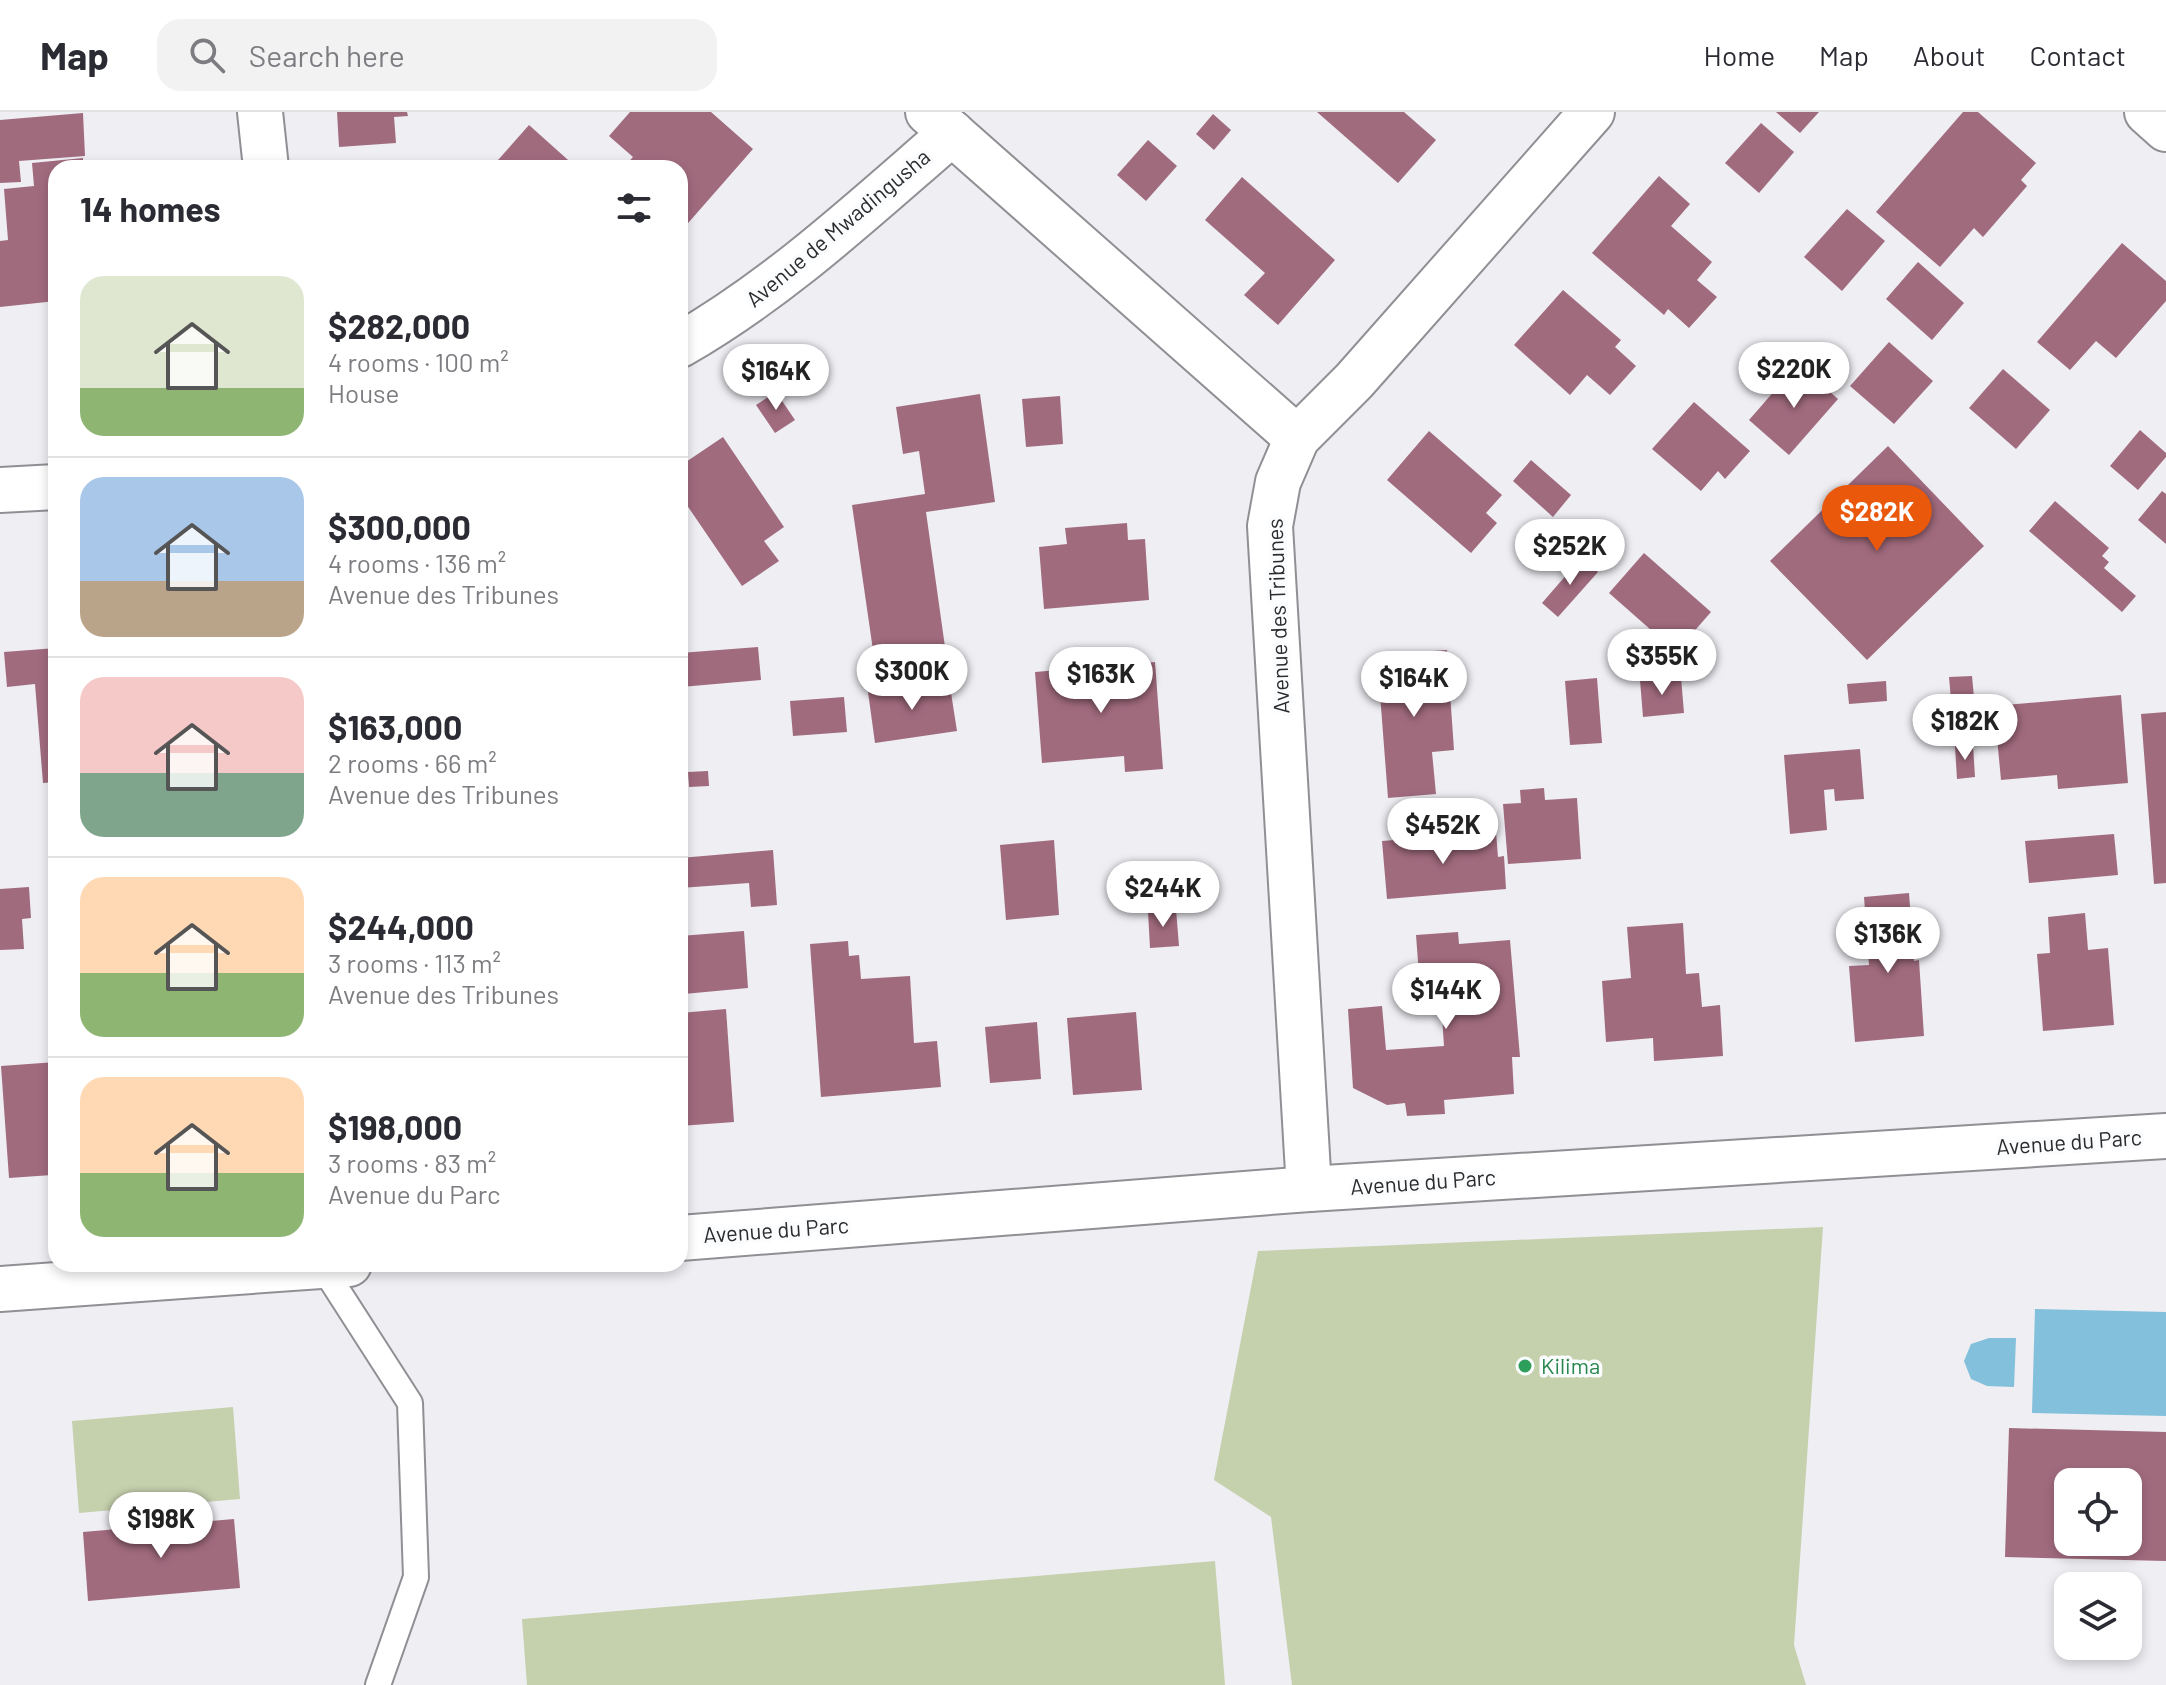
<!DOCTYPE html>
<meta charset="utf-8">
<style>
body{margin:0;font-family:Barlow,sans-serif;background:#f2f2f3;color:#2b2b33;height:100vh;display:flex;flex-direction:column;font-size:30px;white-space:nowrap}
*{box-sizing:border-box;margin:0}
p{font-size:26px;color:#7c7c81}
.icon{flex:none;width:44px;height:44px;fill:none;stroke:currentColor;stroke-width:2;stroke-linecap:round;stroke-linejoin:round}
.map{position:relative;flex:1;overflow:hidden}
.sheet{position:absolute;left:48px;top:48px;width:640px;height:1112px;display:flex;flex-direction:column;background:#fff;border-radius:24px;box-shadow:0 4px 12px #0003}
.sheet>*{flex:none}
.fabs{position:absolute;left:2054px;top:1356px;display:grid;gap:16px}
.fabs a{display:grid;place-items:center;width:88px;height:88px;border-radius:16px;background:#fff;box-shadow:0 4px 12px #0003;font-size:40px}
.price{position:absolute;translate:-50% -68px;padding:0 18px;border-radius:28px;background:#fff;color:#222;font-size:26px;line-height:52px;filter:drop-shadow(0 2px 4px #0008)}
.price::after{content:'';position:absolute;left:50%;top:48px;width:24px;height:18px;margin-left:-12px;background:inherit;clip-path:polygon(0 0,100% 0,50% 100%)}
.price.active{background:#ea580c;color:#fff}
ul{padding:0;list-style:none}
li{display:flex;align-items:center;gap:24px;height:200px;padding:0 32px}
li+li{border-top:2px solid #e1e1e2}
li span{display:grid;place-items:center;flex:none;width:224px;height:160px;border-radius:24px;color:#555}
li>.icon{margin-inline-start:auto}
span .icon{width:96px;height:96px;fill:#fffc;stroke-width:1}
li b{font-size:34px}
h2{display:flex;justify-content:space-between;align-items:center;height:96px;padding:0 32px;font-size:34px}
header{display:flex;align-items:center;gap:48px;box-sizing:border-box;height:112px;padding:0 40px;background:#fff;border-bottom:2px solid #e1e1e2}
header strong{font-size:38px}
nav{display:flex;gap:44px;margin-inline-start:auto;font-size:28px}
.search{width:560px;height:72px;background:#f2f2f3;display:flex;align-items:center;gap:20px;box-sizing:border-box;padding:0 28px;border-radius:24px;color:#7c7c81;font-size:30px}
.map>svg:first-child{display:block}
</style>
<header>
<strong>Map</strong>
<div class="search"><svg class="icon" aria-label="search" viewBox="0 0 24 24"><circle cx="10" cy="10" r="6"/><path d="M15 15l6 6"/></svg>Search here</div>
<nav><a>Home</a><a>Map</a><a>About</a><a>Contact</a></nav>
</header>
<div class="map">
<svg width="2166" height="1573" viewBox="0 0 2166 1573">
<rect width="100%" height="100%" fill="#eeeef3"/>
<g fill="#c5d0ad">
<polygon points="1823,1115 1794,1533 1806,1573 1292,1573 1271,1405 1214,1368 1258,1139"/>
<polygon points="233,1295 240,1387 79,1401 72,1309"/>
<polygon points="1215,1449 1225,1573 527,1573 522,1507"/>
</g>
<g fill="#83c0db">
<polygon points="2035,1197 2166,1200 2166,1304 2032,1301"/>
<polygon points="1989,1226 2016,1226 2014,1275 1987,1274 1971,1267 1964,1249 1971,1232"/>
</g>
<g fill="#a16b7e" fill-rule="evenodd">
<polygon points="337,0 407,0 408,4 394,5 396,31 339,35"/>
<polygon points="630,0 711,0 753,37 682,118 680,56 623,56 633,45 609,24"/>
<polygon points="1317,0 1404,0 1436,28 1398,71"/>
<polygon points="1776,0 1819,0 1800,21"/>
<polygon points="1963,0 1978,0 2036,51 2021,68 2027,74 1983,125 1974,116 1940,155 1876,100"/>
<polygon points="83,1 85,44 19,49 21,70 0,71 0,8"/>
<polygon points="1213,2 1231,18 1214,38 1196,22"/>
<polygon points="1761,11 1794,40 1759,81 1725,51"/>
<polygon points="529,13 577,56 491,56"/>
<polygon points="1148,28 1177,54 1146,89 1117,63"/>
<polygon points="83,46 83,56 56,56 56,189 0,195 0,129 8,128 4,77 34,74 32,51"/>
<polygon points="1659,64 1690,92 1671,114 1712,150 1697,168 1717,185 1689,216 1668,197 1664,203 1592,141"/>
<polygon points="1242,65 1335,148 1278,213 1244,183 1265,161 1205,108"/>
<polygon points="1847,97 1885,129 1842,179 1804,145"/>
<polygon points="2122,131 2166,169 2166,189 2116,246 2096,229 2070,258 2037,230"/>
<polygon points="1918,150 1964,191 1932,228 1886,187"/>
<polygon points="1563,178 1621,228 1615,235 1636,254 1610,283 1587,263 1570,283 1514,233"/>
<polygon points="1889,230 1933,269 1894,312 1850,274"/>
<polygon points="1798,252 1838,287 1789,343 1749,308"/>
<polygon points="2003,257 2050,298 2016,337 1969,296"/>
<polygon points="776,280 795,308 775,321 756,293"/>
<polygon points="980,282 995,390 926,400 946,542 875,552 852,393 925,382 919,339 903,342 896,295"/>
<polygon points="1060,284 1063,332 1026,335 1022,287"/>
<polygon points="1694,290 1750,339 1725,367 1718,359 1701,379 1652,337"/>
<polygon points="2140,318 2166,341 2166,345 2138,378 2110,354"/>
<polygon points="1429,319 1502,383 1486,401 1497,411 1471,441 1387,368"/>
<polygon points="723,325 784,415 764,429 779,449 742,474 680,383 680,354"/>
<polygon points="1888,334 1984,434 1867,548 1770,449"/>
<polygon points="1531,348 1571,383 1553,405 1513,369"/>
<polygon points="2162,379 2166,382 2166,432 2138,408"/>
<polygon points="2055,389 2109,436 2102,444 2109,450 2104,456 2136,484 2122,500 2029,419"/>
<polygon points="1127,411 1128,428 1145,427 1149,488 1044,497 1039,435 1067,432 1065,416"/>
<polygon points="1644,441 1711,500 1676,540 1609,481"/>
<polygon points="1581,446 1598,460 1558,505 1542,491"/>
<polygon points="758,535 761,568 681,575 680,541"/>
<polygon points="56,536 56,670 43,671 35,572 7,575 4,540"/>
<polygon points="1447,538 1454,638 1432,640 1436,682 1388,686 1377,543"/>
<polygon points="1155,550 1163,657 1125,660 1124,644 1042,651 1035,560"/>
<polygon points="1972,564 1974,585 1951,588 1949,565"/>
<polygon points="1681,565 1684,601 1643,605 1640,568"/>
<polygon points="1597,566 1602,631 1570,633 1565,569"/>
<polygon points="949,568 957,619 875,631 868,580"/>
<polygon points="1886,569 1887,589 1849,592 1847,572"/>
<polygon points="2121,583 2128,671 2058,677 2057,663 2001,668 1994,594"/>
<polygon points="844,585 847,620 793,624 790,589"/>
<polygon points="1989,589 1991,621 1968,623 1966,591"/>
<polygon points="2166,600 2166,771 2154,772 2141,602"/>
<polygon points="1973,633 1975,665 1957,667 1955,634"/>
<polygon points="1860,637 1864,687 1835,689 1834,677 1824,678 1827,718 1790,722 1784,643"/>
<polygon points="708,659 709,674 689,675 688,660"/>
<polygon points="1544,676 1545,688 1577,686 1581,747 1508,752 1503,692 1521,691 1520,678"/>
<polygon points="1496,720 1498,745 1504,744 1506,777 1387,787 1382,729"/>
<polygon points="2114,722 2118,763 2029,771 2025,729"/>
<polygon points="1054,728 1059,803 1006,808 1000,733"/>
<polygon points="773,738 777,793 751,795 749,771 680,776 680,746"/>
<polygon points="29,775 31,806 22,807 24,837 0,838 0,777"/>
<polygon points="1909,781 1914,849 1919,848 1924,924 1855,930 1849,854 1869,853 1864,785"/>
<polygon points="1176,797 1179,834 1150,836 1148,800"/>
<polygon points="2085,801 2088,838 2108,836 2114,913 2043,919 2037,842 2050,841 2048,805"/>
<polygon points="1683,811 1686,862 1699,861 1702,895 1720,893 1723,944 1654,949 1653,926 1606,930 1602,869 1631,866 1627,815"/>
<polygon points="744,819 748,876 684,882 680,824"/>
<polygon points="1458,820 1459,832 1510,828 1520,945 1512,945 1514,982 1444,988 1445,1002 1407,1004 1405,991 1387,993 1353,976 1348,897 1382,894 1386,938 1444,934 1441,888 1421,890 1416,823"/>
<polygon points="848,829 849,844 859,843 861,867 910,864 914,931 937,929 941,975 821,985 810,832"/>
<polygon points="726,897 734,1010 680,1014 680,901"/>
<polygon points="1136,900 1142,978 1073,983 1067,906"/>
<polygon points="1037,910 1041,967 990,971 985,915"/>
<polygon points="56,950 56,1055 51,1055 52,1063 9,1066 1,954"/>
<path d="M 2009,1316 L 2166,1320 L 2166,1449 L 2005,1445 ZM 2068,1370 L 2128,1370 L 2128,1430 L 2068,1430 Z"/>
<polygon points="234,1407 240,1476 88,1489 83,1420"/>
</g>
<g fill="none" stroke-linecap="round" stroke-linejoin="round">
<defs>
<polyline id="service" points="322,1154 410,1291 416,1465 378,1573"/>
<g id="minor">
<polyline points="260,0 266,56"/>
<polyline points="928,0 1297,326"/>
<polyline points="2147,0 2166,17"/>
<path d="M 680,233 C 781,175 865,96 952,21"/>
<polyline points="0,378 56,375"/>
<polyline points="1309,1077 1270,414 1278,370 1297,326 1354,269 1592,0"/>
<polyline points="680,1126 1309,1077 2166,1024"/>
<polyline points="0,1177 349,1152"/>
</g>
</defs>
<use href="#service" stroke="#8f9094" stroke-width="28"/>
<use href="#minor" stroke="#8f9094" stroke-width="48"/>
<use href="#service" stroke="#fff" stroke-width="24"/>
<use href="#minor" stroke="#fff" stroke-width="44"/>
</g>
<circle fill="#2e9e5b" stroke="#fbfcfe" stroke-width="3" cx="1525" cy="1254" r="8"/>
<g text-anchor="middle" stroke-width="7" stroke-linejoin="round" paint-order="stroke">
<g font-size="22" fill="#2c2c2e" stroke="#fbfcfe">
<text transform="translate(838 116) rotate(-40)" y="8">Avenue de Mwadingusha</text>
<text transform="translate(1278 504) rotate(-92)" y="8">Avenue des Tribunes</text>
<text transform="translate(2069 1030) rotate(-4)" y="8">Avenue du Parc</text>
<text transform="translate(1423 1070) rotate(-4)" y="8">Avenue du Parc</text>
<text transform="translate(776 1118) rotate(-4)" y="8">Avenue du Parc</text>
</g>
<g font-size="22" fill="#27864d" stroke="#fbfcfe" text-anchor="start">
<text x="1541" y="1262">Kilima</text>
</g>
</g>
</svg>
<div class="fabs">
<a><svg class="icon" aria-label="locate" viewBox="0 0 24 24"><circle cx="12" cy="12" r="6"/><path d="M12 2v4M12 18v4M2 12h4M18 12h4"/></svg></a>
<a><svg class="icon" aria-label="layers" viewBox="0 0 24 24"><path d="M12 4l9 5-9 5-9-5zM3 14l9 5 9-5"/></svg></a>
</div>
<b class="price" style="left:1794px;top:298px">$220K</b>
<b class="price" style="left:776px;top:300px">$164K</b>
<b class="price active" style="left:1877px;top:441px">$282K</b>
<b class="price" style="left:1570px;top:475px">$252K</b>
<b class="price" style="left:1662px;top:585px">$355K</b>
<b class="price" style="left:912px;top:600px">$300K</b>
<b class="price" style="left:1101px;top:603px">$163K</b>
<b class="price" style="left:1414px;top:607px">$164K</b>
<b class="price" style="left:1965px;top:650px">$182K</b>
<b class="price" style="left:1443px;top:754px">$452K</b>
<b class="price" style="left:1163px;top:817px">$244K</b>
<b class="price" style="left:1888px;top:863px">$136K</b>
<b class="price" style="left:1446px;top:919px">$144K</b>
<b class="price" style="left:161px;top:1448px">$198K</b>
<section class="sheet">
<h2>14 homes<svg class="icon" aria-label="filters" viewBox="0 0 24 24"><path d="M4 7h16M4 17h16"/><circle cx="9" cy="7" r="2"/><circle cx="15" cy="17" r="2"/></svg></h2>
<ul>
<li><span style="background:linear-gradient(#dfe7d0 70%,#8fb573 0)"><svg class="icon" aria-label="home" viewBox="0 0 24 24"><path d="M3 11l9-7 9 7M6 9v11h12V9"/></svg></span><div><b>$282,000</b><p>4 rooms · 100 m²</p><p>House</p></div></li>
<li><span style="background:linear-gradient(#a9c7e8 65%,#b9a48a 0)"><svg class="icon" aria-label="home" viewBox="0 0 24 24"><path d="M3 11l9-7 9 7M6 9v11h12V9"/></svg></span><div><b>$300,000</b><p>4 rooms · 136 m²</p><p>Avenue des Tribunes</p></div></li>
<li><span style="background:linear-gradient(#f6c9c9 60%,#7fa58c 0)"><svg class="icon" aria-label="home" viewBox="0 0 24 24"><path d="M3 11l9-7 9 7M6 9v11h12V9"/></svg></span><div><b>$163,000</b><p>2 rooms · 66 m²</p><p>Avenue des Tribunes</p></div></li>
<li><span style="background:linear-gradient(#ffd9b3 60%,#8fb573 0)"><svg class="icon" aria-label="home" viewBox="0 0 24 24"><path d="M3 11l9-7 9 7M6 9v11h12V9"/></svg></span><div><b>$244,000</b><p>3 rooms · 113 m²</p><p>Avenue des Tribunes</p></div></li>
<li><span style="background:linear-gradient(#ffd9b3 60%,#8fb573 0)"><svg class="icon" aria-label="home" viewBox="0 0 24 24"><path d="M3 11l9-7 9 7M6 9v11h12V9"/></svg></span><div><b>$198,000</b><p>3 rooms · 83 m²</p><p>Avenue du Parc</p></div></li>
</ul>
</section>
</div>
